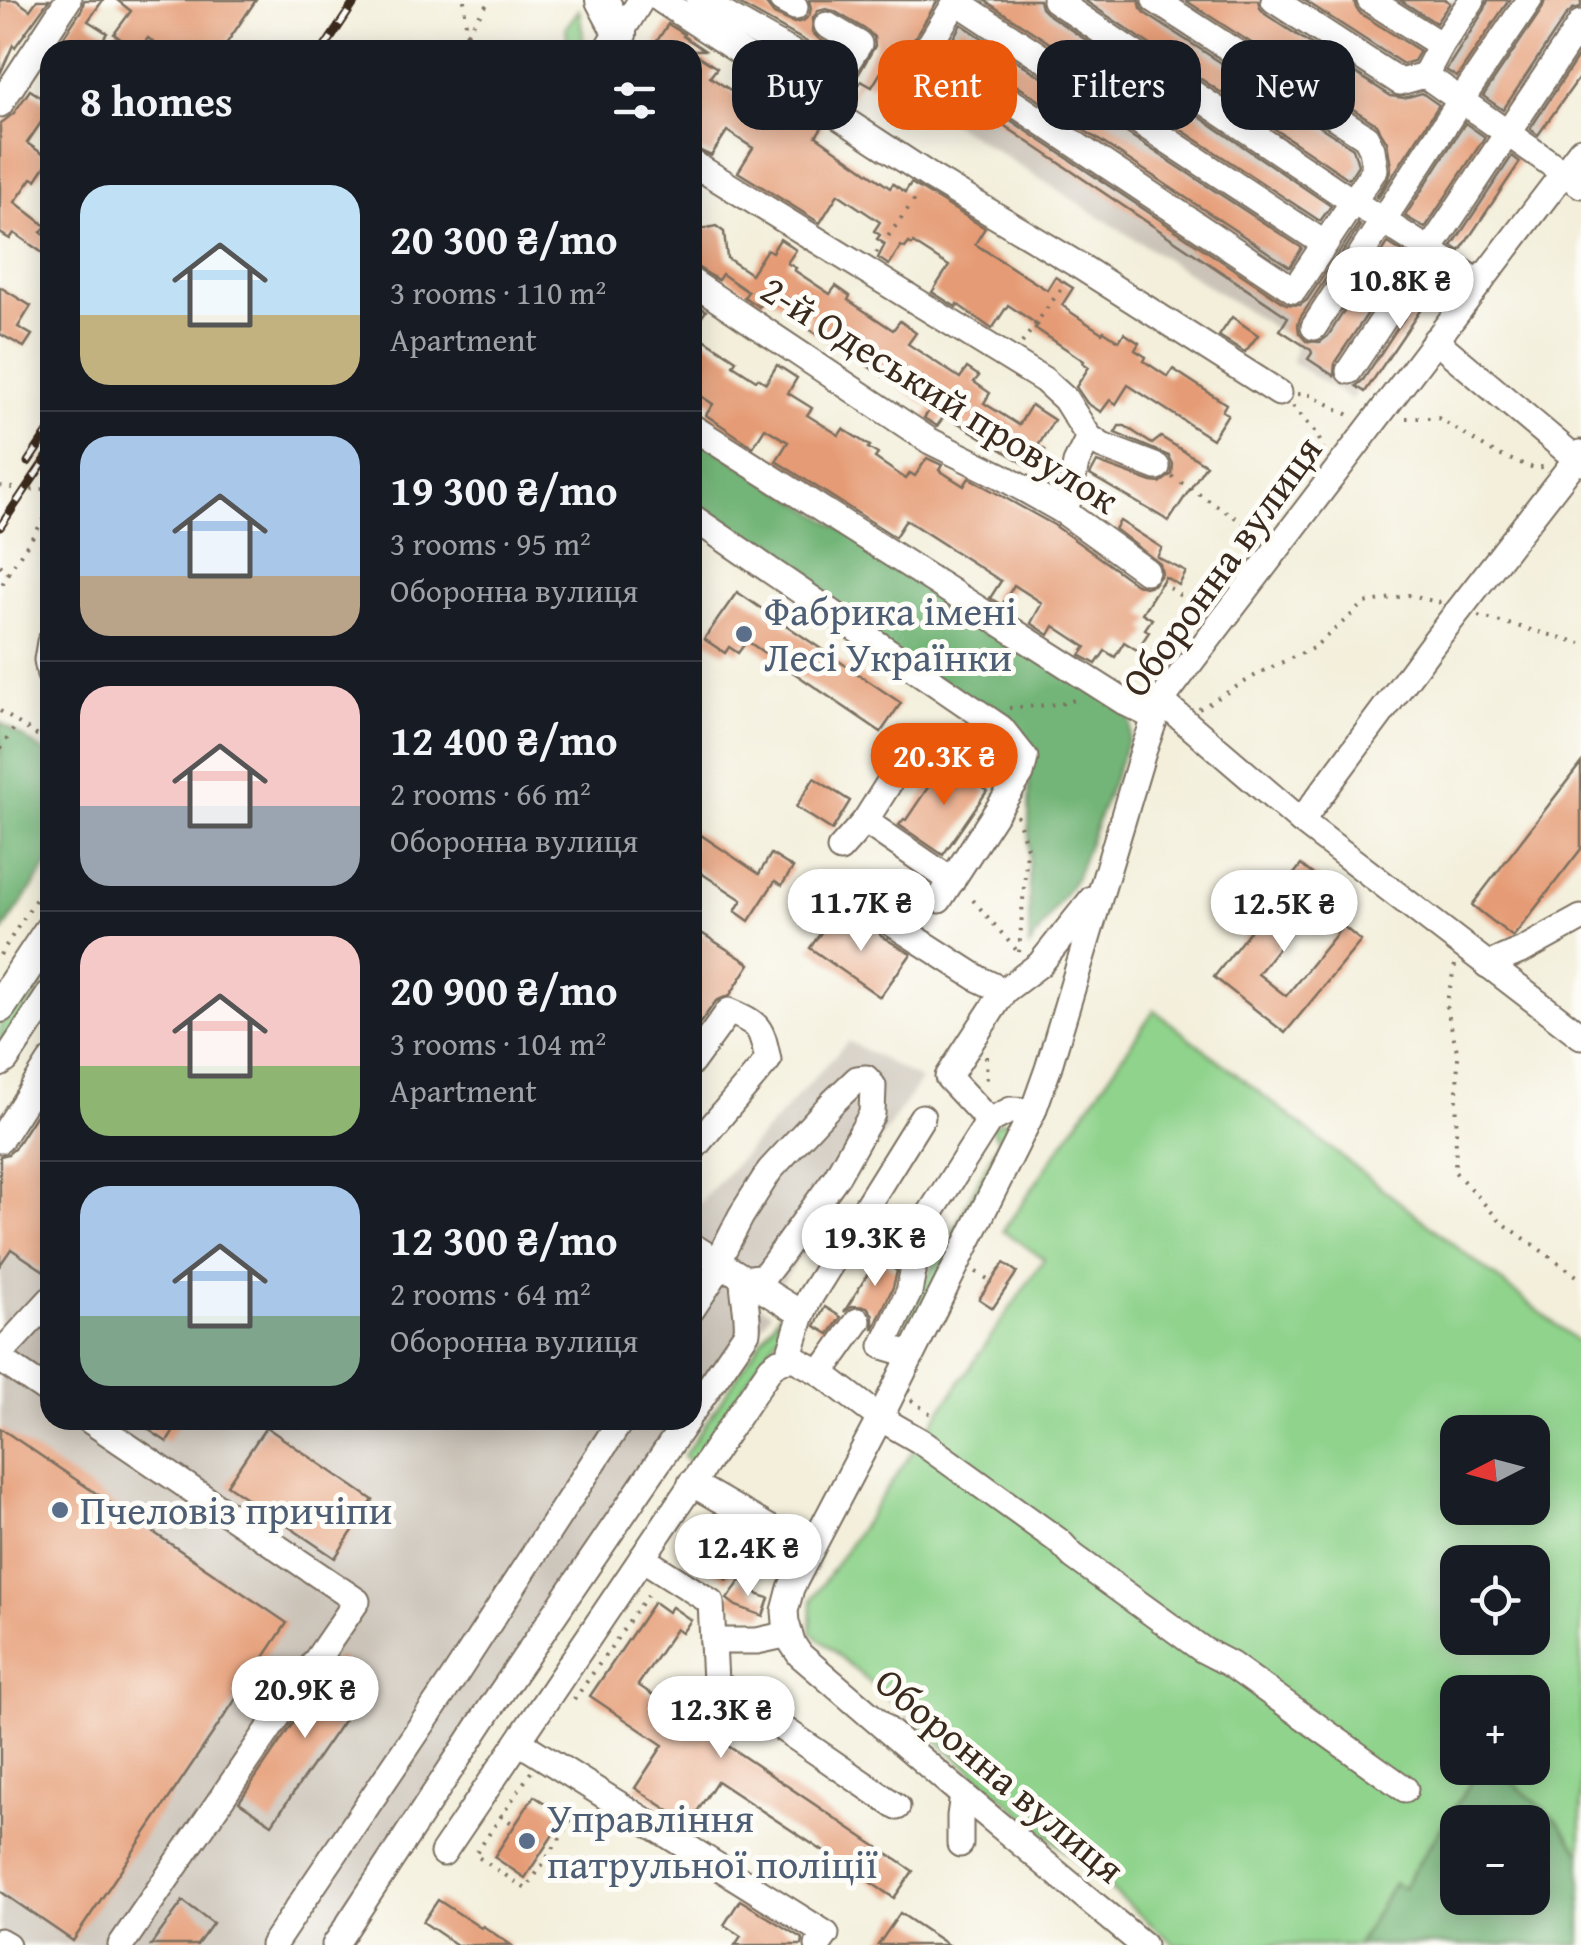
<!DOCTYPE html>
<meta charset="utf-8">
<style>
body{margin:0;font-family:"Gentium Book Plus",serif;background:#20242c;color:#f1f3f6;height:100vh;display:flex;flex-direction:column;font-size:38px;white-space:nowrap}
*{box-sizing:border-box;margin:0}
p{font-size:32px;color:#9ea1a6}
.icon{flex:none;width:55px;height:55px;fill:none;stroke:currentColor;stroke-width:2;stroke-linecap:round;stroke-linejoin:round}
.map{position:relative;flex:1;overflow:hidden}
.side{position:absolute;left:40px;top:40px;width:662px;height:1390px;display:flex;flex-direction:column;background:#171b24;border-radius:30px;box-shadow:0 5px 25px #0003}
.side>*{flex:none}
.guide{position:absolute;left:732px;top:40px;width:698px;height:90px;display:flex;gap:20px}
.needle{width:65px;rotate:264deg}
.buttons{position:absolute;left:1440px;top:1415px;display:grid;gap:20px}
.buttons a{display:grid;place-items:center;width:110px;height:110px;border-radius:20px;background:#171b24;box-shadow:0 5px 25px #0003;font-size:50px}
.price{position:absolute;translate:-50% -85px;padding:0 22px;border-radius:35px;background:#fff;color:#222;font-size:32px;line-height:65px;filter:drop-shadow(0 2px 5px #0008)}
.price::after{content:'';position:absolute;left:50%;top:60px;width:30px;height:22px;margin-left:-15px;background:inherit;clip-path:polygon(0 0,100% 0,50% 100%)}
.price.on{background:#ea580c;color:#fff}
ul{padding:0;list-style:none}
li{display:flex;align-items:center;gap:30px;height:250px;padding:0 40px}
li+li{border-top:2px solid #363941}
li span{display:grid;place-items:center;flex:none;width:280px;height:200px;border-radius:30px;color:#555}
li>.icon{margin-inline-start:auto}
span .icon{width:120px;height:120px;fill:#fffc;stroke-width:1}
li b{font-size:42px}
h2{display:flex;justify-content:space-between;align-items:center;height:120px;padding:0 40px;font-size:42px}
.pill{padding:0 35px;border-radius:30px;background:#171b24;box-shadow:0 5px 25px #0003;font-size:35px;line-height:90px}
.pill.on{background:#ea580c;color:#fff}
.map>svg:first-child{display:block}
</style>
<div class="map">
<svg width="1581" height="1945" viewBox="0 0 1581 1945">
<rect width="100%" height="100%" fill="#fdfcf7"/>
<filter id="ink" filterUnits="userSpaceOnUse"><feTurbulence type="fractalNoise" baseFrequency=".01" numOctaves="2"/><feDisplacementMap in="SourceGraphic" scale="20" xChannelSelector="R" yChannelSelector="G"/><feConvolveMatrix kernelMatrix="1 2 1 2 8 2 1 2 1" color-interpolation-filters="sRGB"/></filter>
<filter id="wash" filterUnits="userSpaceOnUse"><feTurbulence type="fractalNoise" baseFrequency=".0048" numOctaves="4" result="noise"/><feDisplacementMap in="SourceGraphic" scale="40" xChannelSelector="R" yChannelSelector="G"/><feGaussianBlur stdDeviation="2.25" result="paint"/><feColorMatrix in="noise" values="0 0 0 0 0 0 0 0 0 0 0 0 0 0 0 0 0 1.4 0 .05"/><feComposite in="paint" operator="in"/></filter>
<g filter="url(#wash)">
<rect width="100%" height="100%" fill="#f3efdb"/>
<g fill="#cbc3b8">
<polygon points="913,0 1581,0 1581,68 1351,400 1292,362 1296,342 869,70"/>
<polygon points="848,1041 921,1080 784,1280 766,1293 758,1303 771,1312 335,1945 0,1945 0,1262 21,1233 50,1275 50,1420 692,1420 693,1210"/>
</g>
<g fill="#8fd38c" stroke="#657e55" stroke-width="2.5" fill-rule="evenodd">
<polygon points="579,10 583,35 583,50 568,50 566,27"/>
<polygon points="50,951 50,974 0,1047 0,1026"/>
<path d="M 1154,1010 L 1581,1344 L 1581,1854 L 1557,1820 L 1495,1768 L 1532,1768 L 1532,1692 L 1458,1692 L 1458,1768 L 1480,1768 L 1402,1888 L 1393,1884 L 1357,1945 L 1175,1945 L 811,1632 L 812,1599 L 1044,1259 L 1003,1231 ZM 1458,1432 L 1532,1432 L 1532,1508 L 1458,1508 ZM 1458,1562 L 1532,1562 L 1532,1638 L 1458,1638 Z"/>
<polygon points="1005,1121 1009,1125 1011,1131 908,1337 903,1329 905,1322 999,1141 990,1126"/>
<polygon points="781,1311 784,1319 781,1331 692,1463 683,1457"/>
</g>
<g fill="#73b578" stroke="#57704b" stroke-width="2.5" fill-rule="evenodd">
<polygon points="692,433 1129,714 1131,724 1129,738 1076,877 1029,947 1029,761 693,510"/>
<polygon points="0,722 50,756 50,862 0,935"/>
<path d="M 1480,1768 L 1495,1768 L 1557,1820 L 1581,1854 L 1581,1945 L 1357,1945 L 1394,1883 L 1403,1888 ZM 1458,1822 L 1532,1822 L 1532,1898 L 1458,1898 Z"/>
</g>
<g id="blocks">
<g fill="#e59b74">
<polygon points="0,0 16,0 30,10 37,0 49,0 15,47 13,45 0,74"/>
<polygon points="84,0 103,0 88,21 107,33 96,50 55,50 82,9"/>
<polygon points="117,0 256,0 222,50 164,50 148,38 139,50 135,50 114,34 131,11"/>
<polygon points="732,0 763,0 774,14 794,23 803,21 809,16 811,8 809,0 938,0 900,62 899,73 894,80 881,72 872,87 861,81 848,99 840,94 851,87 875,46 874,37 868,31 834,11 826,9 818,11 813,18 812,32 819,39 836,49 832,56"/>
<polygon points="984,0 1039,0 1041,8 1046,13 1331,206 1320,221"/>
<polygon points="1084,0 1139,0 1141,8 1146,14 1353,148 1358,165 1349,179"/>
<polygon points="1185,0 1258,0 1260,8 1265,14 1391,96 1404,98 1422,93 1439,105 1378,198 1376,197 1388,178 1391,167 1387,142 1376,124"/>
<polygon points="1304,0 1354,0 1356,8 1361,14 1420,51 1414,61 1403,64"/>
<polygon points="1400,0 1446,0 1450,3 1436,23"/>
<polygon points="1488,0 1509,0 1457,77 1446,70 1485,9"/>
<polygon points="1545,0 1581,0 1581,7 1573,9 1567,14 1503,110 1483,96 1542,9"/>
<polygon points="668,24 684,34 683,36 704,50 665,50 655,44"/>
<polygon points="961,24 1302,248 1290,267 951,42"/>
<polygon points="692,52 717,68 710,77 746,100 750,93 757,98 761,91 796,113 798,109 823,126 816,136 890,188 893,184 905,192 911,183 985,228 975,244 1047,290 1055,277 1073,288 1062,305 1072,313 1102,333 1104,331 1119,341 1124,333 1139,343 1135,350 1146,357 1144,361 1168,377 1173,369 1226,404 1222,411 1228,414 1212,439 1128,385 1116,404 1110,400 1101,412 1087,403 1076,387 1089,367 1083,363 1084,361 1035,328 1038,325 1008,305 992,329 957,304 956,307 932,292 949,266 913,243 912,245 909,243 905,248 901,246 889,265 878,258 885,244 877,239 880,235 874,231 880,222 838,194 820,223 738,172 753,148 727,131 711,156 692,147"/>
<polygon points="1581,52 1581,75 1538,135 1530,129"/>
<polygon points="934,69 1286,304 1300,305 1307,300 1358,224 1360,226 1300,318 1298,325 1299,333 1306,341 1320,342 1328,336 1388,243 1407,255 1335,362 1334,376 1308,359 1312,353 1311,350 1280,330 1288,317 938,81 932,90 923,84"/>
<polygon points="30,90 50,103 50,126 42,121 27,143 50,159 36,180 32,178 15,202 46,226 41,232 50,239 50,258 14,233 10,239 0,233 0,124 14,113"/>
<polygon points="1465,123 1485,137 1425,228 1405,216"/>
<polygon points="1512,156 1520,162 1460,251 1452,246"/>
<polygon points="716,226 724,232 727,258 751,274 767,249 772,252 780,239 796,250 787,263 796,268 794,270 830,294 836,286 850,296 848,300 893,330 900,321 916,333 908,344 960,378 967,368 979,376 974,382 990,393 984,403 1019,425 1031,405 1054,420 1038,446 1045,450 1033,469 945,415 937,426 924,418 931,408 866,365 870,360 836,337 832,344 806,327 810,314 787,298 782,305 766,295 759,307 744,297 748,292 722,274 718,280 692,264 692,231"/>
<polygon points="1434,273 1442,278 1365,392 1356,386 1363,380"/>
<polygon points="0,287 31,306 18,327 32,335 24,347 0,334"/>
<polygon points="692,302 706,311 692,330"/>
<polygon points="1232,317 1258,335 1245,352 1219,336"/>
<polygon points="692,331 736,360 733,365 756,380 758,378 766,383 777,365 797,378 788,393 812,408 807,415 839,435 843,429 870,446 868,448 878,454 875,458 906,479 910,473 915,476 927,458 942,465 939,470 964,486 969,478 1054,525 1136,584 1145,587 1153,585 1162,574 1160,564 1115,529 1120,521 1162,548 1157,557 1186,572 1179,585 1165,577 1142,613 1152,619 1145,629 1149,632 1137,650 1124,642 1115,657 1105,651 1096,664 1080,655 1086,647 1054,626 1049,635 1031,623 1042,603 1014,585 1002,605 990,598 1001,581 906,520 895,537 776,461 788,442 765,428 753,447 706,415 713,404 692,390"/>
<polygon points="1119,426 1125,426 1152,444 1161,437 1206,465 1169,521 1090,475 1097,462 1152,482 1160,483 1172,474 1173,464 1169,456 1115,433"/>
<polygon points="737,592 901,703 881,732 747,641 738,653 729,647 725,653 704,639"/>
<polygon points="942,761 987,791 943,855 899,825 904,819 906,820 935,777 932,774"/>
<polygon points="1581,763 1581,849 1513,937 1472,905"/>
<polygon points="814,778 850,801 832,830 796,807"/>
<polygon points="692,829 759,874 771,854 793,868 782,885 775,881 749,921 735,911 742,900 692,867"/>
<polygon points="1301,865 1327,886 1258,974 1286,996 1343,926 1361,941 1285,1033 1214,977"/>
<polygon points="834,914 866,937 875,926 881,936 911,954 880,997 810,948"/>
<polygon points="692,927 750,964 730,995 716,1001 694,1031"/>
<polygon points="42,1105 50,1111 50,1275 11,1249 0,1265 0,1156 8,1154 14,1149"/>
<polygon points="878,1258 897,1271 893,1287 873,1330 873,1315 867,1307 852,1306 844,1312"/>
<polygon points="1004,1263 1017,1272 993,1308 979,1299"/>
<polygon points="825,1307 841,1317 829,1334 815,1326"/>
<polygon points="134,1420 181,1420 167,1442"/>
<polygon points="266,1427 373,1500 335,1558 227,1485"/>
<polygon points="0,1428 287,1623 73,1941 0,1891"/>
<polygon points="742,1531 771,1548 768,1554 753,1545 727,1580 713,1570"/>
<polygon points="741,1580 759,1595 769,1598 763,1616 736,1606 727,1599"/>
<polygon points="654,1602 668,1612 672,1607 691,1620 682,1633 676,1629 638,1685 913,1871 894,1898 717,1781 689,1824 635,1788 663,1745 590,1696"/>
<polygon points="338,1657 371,1680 272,1824 239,1802"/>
<polygon points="534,1796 565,1816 525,1878 494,1857"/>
<polygon points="438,1900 481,1928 483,1926 511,1945 457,1945 423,1922"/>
<polygon points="740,1900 803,1939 802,1945 735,1945 741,1936 724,1925"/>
<polygon points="183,1901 213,1923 197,1945 151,1945"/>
<polygon points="900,1913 948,1945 878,1945"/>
</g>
</g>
</g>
<g filter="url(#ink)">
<use href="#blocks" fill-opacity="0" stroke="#7b6f60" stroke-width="2.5"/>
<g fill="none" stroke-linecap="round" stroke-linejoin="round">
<defs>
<g id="minor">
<polyline points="661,0 931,177 1078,265 1279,393"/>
<polyline points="699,0 837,78 859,44 827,25"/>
<polyline points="782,0 795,7"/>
<polyline points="1055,0 1352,201 1480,283"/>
<polyline points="1274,0 1400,82 1425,75 1581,185"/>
<polyline points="1370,0 1441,45"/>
<polyline points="956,1 1325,244"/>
<polyline points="620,34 641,0"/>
<polyline points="928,46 1294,290 1375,169 1372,149 1366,137 1155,0"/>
<polyline points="914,70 957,0"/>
<polyline points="1425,75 1441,45 1472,0"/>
<polyline points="0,104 68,0"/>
<polyline points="692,163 1044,380 1065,399 1089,437 1102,446 1157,467"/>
<polyline points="692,282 930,441 1001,476 1063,511 1146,571"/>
<polyline points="1314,327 1461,100 1529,0"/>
<polyline points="1435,340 1581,463"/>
<polyline points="1349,371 1581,23"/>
<polyline points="692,427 1126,703 1154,717"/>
<polyline points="1063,511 1069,499 1076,463 1089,437"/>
<polyline points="692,517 1001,728 1025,758 1021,774 939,900"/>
<polyline points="50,642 47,660 50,675"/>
<polyline points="1161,701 1301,821 1581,1036"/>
<polyline points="865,821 952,881"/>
<polyline points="1301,821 1434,642 1581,453"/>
<polyline points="840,849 865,821 889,783"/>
<polyline points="890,922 979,979 1004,991"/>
<polyline points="1487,965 1523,950 1581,918"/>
<path d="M 692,1062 L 729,1011 C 760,1024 761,1027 768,1060 L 692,1150"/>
<polyline points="0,1064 6,1060 50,993"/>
<polyline points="989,1121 948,1077 1004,991 1040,964 1092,899"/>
<polyline points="0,1140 50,1062"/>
<polyline points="692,1246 802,1314"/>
<path d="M 692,1309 L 721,1265 L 722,1253 L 741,1216 L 770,1170 L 833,1102 L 857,1079 L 866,1078 L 873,1086 L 872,1114 L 837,1176 L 774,1263 L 764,1276 L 743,1279 C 743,1297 749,1315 747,1332 L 692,1412"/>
<polyline points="0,1354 50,1300"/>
<polyline points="910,1354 883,1346 909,1292 913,1272 912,1242 989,1121 1011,1110 1033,1111"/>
<polyline points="0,1359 50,1393"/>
<polyline points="788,1359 795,1359 821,1373 880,1418 920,1441 1060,1542 1073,1556 1203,1650 1230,1664 1405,1789"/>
<polyline points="821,1373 858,1321"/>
<polyline points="89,1420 357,1601 121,1945"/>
<polyline points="691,1483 792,1541 783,1560"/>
<polyline points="642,1558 711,1602 715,1682 897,1807"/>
<polyline points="713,1641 757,1641 789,1634"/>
<polyline points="519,1742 826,1934 818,1945"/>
<polyline points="960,1844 960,1816 963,1795"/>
<polyline points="443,1853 771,1367 779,1361 788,1359 802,1314 810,1297 922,1117"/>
<polyline points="0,1941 7,1945"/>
<polyline points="273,1945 452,1680 621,1420"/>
<polyline points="335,1945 492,1706 687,1420"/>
<polyline points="1143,1945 963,1795 800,1655 792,1643 786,1622 785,1611 791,1588 880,1418 1033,1111 1048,1069 1143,752 1161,701 1581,150"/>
</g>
<g id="major">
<polyline points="602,0 620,34 610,50"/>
<polyline points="0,1006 50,931"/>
</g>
</defs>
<use href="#minor" stroke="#7b6f60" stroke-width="29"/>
<use href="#major" stroke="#7b6f60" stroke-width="36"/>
<g stroke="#7b6f60" stroke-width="4" stroke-dasharray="2.5 8" stroke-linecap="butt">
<polyline points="464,0 468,50"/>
<polyline points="455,50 490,0"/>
<polyline points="876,253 918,195"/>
<polyline points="1022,343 1066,282"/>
<polyline points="1298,394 1311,395 1349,415 1354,415"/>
<polyline points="1293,406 1317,434 1324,451"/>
<polyline points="1406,418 1438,418 1496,454 1534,468 1543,467"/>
<polyline points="1172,477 1261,534"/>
<polyline points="0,486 25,490 50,489"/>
<polyline points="0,565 8,573 0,589"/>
<polyline points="8,573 50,511"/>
<polyline points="1161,582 1202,611"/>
<polyline points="1478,616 1581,643"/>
<polyline points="1009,708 1061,704 1078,699"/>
<polyline points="1199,709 1263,671 1313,648 1365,603 1409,595 1441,603"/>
<polyline points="0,711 50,744"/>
<polyline points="0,749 17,724"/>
<polyline points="1017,815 1027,848 1019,953"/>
<polyline points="973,900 1018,952"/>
<polyline points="0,955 50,877"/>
<polyline points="1455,965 1446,1005 1458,1055 1455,1172 1500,1221 1581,1279"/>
<polyline points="986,1056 987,1087"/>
<polyline points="976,1272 991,1281"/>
<polyline points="911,1400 932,1415"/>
<polyline points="574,1700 652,1589"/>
<polyline points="531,1772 475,1855 526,1889 581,1807"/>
<polyline points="500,1815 515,1825"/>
</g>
<use href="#minor" stroke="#fff" stroke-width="25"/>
<use href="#major" stroke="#fff" stroke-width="32"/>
<defs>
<g id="rail">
<polyline points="323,50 356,0"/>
<polyline points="28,462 50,429"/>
<polyline points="0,527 50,453"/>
</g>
</defs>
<use href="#rail" stroke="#3b2a1e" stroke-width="9"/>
<use href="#rail" stroke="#fdfcf7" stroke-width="5" stroke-dasharray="15" stroke-linecap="butt"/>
</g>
</g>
<g fill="#5c6f8a" stroke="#fdfcf7" stroke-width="4">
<circle cx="744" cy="634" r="10"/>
<circle cx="60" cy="1510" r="10"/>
<circle cx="527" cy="1841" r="10"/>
</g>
<g text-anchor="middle" stroke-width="10" stroke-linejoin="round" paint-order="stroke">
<g font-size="40" fill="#3b2a1e" stroke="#fdfcf7">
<text transform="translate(940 394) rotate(32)" y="14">2-й Одеський провулок</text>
<text transform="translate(1221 566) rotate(-54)" y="14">Оборонна вулиця</text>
<text transform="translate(1000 1775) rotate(40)" y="14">Оборонна вулиця</text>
</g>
<g font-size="40" fill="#4e5e75" stroke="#fdfcf7" text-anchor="start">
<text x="764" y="625">Фабрика імені<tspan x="764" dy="46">Лесі Українки</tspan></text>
<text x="80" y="1524">Пчеловіз причіпи</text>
<text x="547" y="1832">Управління<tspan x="547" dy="46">патрульної поліції</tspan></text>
</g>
</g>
</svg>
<div class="buttons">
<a><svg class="needle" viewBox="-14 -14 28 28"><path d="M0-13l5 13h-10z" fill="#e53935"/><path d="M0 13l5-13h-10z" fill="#9ea1a6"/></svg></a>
<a><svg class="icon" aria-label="locate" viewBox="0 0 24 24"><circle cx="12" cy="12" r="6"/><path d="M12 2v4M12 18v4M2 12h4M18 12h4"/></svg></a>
<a>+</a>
<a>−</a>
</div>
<b class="price" style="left:1400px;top:332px">10.8K ₴</b>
<b class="price on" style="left:944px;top:808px">20.3K ₴</b>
<b class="price" style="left:861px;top:954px">11.7K ₴</b>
<b class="price" style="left:1284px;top:955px">12.5K ₴</b>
<b class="price" style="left:875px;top:1289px">19.3K ₴</b>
<b class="price" style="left:748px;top:1599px">12.4K ₴</b>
<b class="price" style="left:305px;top:1741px">20.9K ₴</b>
<b class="price" style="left:721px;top:1761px">12.3K ₴</b>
<div class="guide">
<a class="pill">Buy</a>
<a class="pill on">Rent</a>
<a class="pill">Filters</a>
<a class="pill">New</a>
</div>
<section class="side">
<h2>8 homes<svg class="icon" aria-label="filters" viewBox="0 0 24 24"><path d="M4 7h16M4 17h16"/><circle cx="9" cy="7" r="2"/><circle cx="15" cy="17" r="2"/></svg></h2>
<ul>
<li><span style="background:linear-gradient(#bfe0f5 65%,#c2b280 0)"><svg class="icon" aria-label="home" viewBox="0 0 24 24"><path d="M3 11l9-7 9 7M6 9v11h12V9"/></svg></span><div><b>20 300 ₴/mo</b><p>3 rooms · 110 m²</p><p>Apartment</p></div></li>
<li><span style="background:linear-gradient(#a9c7e8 70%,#b9a48a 0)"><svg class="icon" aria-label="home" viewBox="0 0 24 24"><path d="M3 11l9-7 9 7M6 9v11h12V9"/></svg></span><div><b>19 300 ₴/mo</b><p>3 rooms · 95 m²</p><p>Оборонна вулиця</p></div></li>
<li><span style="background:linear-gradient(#f6c9c9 60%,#9aa5b1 0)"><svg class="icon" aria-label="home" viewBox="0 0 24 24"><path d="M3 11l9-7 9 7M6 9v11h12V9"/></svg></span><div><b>12 400 ₴/mo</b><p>2 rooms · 66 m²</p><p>Оборонна вулиця</p></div></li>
<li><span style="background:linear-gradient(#f6c9c9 65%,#8fb573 0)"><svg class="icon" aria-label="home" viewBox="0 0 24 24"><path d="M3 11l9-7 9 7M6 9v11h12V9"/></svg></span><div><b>20 900 ₴/mo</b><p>3 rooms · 104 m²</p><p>Apartment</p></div></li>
<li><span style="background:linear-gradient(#a9c7e8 65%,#7fa58c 0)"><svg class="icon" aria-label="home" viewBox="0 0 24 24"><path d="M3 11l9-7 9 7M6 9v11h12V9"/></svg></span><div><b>12 300 ₴/mo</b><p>2 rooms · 64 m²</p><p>Оборонна вулиця</p></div></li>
</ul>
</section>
</div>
